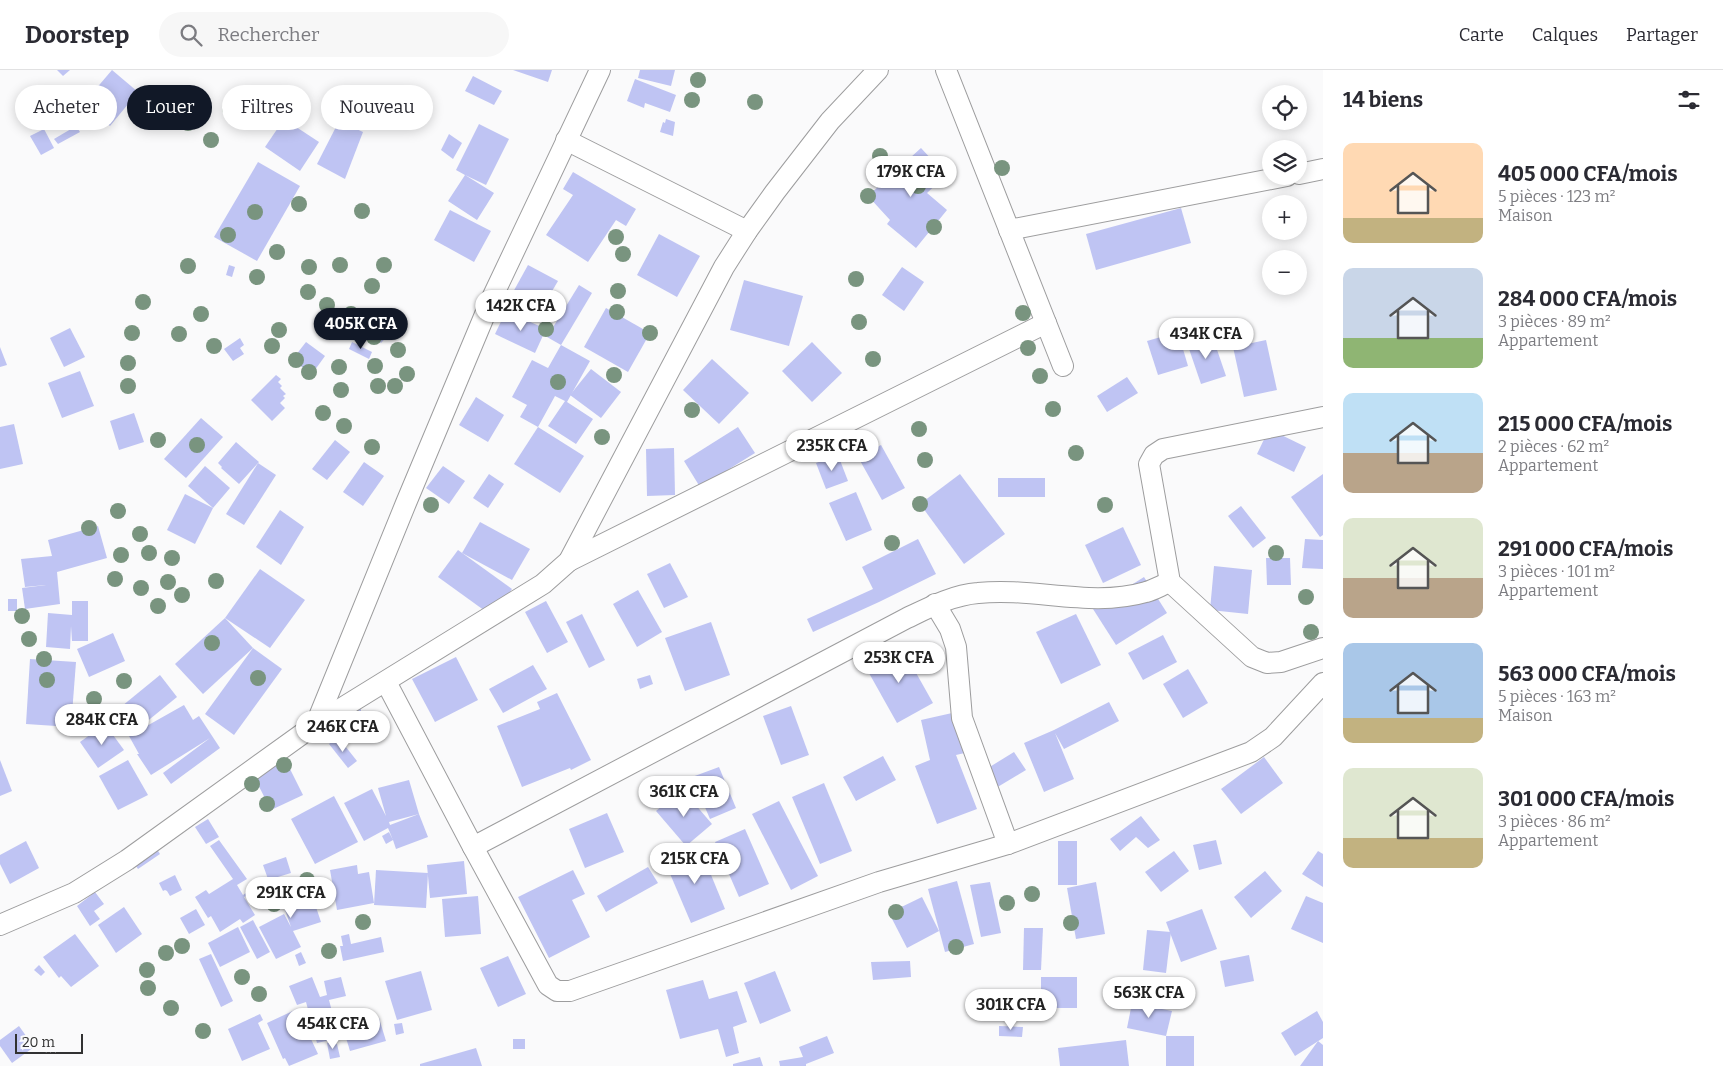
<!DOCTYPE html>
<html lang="fr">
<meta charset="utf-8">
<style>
body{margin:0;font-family:Bitter,serif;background:#f7f7f7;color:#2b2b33;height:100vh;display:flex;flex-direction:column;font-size:19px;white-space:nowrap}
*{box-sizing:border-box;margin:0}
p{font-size:16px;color:#7c7c81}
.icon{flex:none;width:28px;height:28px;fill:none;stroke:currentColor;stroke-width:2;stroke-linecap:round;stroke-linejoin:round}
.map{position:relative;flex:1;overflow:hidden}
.drawer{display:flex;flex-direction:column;background:#fff;width:400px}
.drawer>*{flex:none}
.guide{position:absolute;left:15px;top:15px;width:475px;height:45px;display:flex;gap:10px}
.tools{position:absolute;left:1262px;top:15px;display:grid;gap:10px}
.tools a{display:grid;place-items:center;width:45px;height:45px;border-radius:50%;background:#fff;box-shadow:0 2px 12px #0003;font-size:25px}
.scale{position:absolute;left:15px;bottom:12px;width:68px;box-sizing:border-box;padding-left:5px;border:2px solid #323232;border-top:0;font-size:14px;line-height:18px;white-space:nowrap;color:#323232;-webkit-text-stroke:4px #fafafb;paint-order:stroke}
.price{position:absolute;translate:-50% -42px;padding:0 11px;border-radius:18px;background:#fff;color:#222;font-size:16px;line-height:32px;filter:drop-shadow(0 1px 2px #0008)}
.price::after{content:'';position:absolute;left:50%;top:30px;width:15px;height:11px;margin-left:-8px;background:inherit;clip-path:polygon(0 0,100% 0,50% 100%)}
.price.selected{background:#111827;color:#fff}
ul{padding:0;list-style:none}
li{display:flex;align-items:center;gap:15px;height:125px;padding:0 20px}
li span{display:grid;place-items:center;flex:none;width:140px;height:100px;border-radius:10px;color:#555}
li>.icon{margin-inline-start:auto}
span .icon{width:60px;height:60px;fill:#fffc;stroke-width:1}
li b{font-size:21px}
h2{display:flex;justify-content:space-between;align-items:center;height:60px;padding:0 20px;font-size:21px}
.chip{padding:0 18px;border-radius:22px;background:#fff;box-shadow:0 2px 12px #0003;font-size:18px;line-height:45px}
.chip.selected{background:#111827;color:#fff}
header{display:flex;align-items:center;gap:30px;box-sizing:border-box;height:70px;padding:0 25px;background:#fff;border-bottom:1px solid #e1e1e2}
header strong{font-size:24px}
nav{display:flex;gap:28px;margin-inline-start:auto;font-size:18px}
.search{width:350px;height:45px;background:#f7f7f7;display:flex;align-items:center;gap:12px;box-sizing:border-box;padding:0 18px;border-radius:28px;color:#7c7c81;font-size:19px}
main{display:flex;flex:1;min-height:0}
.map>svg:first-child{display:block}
</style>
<header>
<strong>Doorstep</strong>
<div class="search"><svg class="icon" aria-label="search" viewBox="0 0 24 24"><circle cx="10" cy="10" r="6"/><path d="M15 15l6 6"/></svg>Rechercher</div>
<nav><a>Carte</a><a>Calques</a><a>Partager</a></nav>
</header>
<main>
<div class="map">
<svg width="1323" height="996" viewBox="0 0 1323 996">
<rect width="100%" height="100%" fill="#fafafb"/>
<g fill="#bfc4f3" fill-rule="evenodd">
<polygon points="57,0 70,0 63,6"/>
<polygon points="112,0 138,22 110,56 83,34"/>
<polygon points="513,0 552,0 548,12"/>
<polygon points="640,0 675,0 671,16 638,8"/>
<polygon points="473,6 502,21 494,35 465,21"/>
<polygon points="635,9 676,25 670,42 645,33 644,38 627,31"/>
<polygon points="284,49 319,72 300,101 265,77"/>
<polygon points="666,49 675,52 673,66 660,62 663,52 665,53"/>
<polygon points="339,51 363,62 345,109 317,94"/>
<polygon points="479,54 509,69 486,115 465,105 494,123 477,150 448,131 465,105 456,100"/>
<polygon points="76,56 80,62 58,74 54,69"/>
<polygon points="44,59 54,78 41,85 30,66"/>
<polygon points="449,64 462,73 453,89 441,80"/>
<polygon points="921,78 946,105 927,123 947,140 916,178 887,154 890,150 868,126"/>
<polygon points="258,92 300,116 257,191 214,167"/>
<polygon points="573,102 636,139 626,156 616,150 588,192 546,165 573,125 563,119"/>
<polygon points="1181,138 1191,173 1096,200 1086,164"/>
<polygon points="450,140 491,161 474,192 434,170"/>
<polygon points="659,164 700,186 677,227 637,205"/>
<polygon points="229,195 235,197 232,207 226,205"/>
<polygon points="528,195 558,211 541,240 512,224"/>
<polygon points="902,197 924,212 904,241 882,225"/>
<polygon points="744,210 803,226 789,276 730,260"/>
<polygon points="579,215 592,223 561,275 547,267"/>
<polygon points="382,238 399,254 381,273 364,257"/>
<polygon points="606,238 650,263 628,302 584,277"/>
<polygon points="506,241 546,259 535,283 495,264"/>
<polygon points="70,258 85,287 64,297 50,268"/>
<polygon points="1178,262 1188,296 1158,305 1147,271"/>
<polygon points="1212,265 1226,306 1201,314 1187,273"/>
<polygon points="240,268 244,275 240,278 244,284 233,291 224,279"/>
<polygon points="1266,270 1277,320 1244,327 1233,277"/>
<polygon points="306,272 325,286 312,304 292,290"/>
<polygon points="352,272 372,282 369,289 349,279"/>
<polygon points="812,272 842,303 812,332 782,301"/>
<polygon points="561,275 590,291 567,332 593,349 576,374 548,356 565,331 555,326 538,357 520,347 527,335 512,327 532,290 548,298"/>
<polygon points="0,277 7,295 0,297"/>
<polygon points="712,289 749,323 719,354 683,320"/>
<polygon points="591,299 621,322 601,348 570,325"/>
<polygon points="80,301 94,336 62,348 48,313"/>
<polygon points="276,305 281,309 278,312 282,316 280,318 286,324 283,326 285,328 280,333 285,338 272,351 251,330"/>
<polygon points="1127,307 1138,323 1107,342 1097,326"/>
<polygon points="476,327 504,345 488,372 459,355"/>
<polygon points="134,343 144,372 119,380 110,351"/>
<polygon points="201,348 223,367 186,408 164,389"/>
<polygon points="14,354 23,394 0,399 0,357"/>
<polygon points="538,357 584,386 560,423 514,394"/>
<polygon points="738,357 755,383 700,417 684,391"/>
<polygon points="1269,359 1306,377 1294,402 1257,384"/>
<polygon points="335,370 350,382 327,410 312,399"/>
<polygon points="236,372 259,392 239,414 221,398 222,397 218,393"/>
<polygon points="881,375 905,418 882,430 858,387"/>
<polygon points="674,378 675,425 647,426 646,379"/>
<polygon points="838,385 848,411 826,419 816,393"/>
<polygon points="364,392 384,406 363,436 343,422"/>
<polygon points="258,393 276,405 244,455 226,444"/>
<polygon points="205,396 230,418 213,438 188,416"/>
<polygon points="443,396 465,411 449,434 426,418"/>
<polygon points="489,404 504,414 488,438 473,428"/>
<polygon points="960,404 1005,464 964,494 920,434"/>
<polygon points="1323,404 1323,465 1320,467 1291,427"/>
<rect x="998" y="408" width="47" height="19"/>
<polygon points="856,422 872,460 846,471 829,433"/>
<polygon points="185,424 213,438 195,474 167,460"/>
<polygon points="1241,436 1266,468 1253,478 1228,446"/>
<polygon points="280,440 304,457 281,495 256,477"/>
<polygon points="480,452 530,479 512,510 462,483"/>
<polygon points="98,456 107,488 57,502 60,534 25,539 22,518 46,515 25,517 21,489 52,486 48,470"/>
<polygon points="1123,457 1141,495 1103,513 1085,475"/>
<polygon points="918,469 936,504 879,532 813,562 807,549 873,519 862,497"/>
<polygon points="1305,469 1323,470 1323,499 1302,498"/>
<polygon points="458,480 512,519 492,546 438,507"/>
<polygon points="1266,488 1290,488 1291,515 1267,515"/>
<polygon points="670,493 688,527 664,538 647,504"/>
<polygon points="1214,496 1252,500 1248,544 1210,540"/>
<polygon points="260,499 305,530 270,578 225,548"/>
<polygon points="1144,507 1167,543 1116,575 1093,539"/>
<polygon points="638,520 662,562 637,577 613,534"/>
<rect x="8" y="529" width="9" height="12"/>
<polygon points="72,531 88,531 88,571 72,571 71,556 70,579 46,577 48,543 72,545"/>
<polygon points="546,531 568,572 547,583 525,542"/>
<polygon points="582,544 605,590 589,598 566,552"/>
<polygon points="1076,544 1101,595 1061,614 1036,562"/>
<polygon points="225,548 253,578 203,624 175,594"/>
<polygon points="711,552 730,605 685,621 665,568"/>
<polygon points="113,563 125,591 89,607 77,579"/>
<polygon points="1163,565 1177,592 1143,610 1128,583"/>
<polygon points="901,576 933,633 897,653 865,596"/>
<polygon points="253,578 282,599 234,665 205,644"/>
<polygon points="456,587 478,630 435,652 412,609"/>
<polygon points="30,589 76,592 71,657 26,654"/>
<polygon points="533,595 547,619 503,643 489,619"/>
<polygon points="1188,599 1208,633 1183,648 1163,614"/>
<polygon points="160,605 177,627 129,666 111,645"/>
<polygon points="650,605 653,614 640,619 637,609"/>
<polygon points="557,623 591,690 571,700 570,698 522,717 497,656 540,639 537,632"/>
<polygon points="1109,632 1119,651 1064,679 1055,663 1074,709 1044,722 1024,673 1054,660"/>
<polygon points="184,635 193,650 199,646 220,678 171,714 163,703 210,668 151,705 137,684 139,684 129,666"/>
<polygon points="791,636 809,685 781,695 763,646"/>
<rect x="352" y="639" width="9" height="17"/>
<polygon points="961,641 969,682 956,685 977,739 937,754 915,696 930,690 921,650"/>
<polygon points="105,654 124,680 98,698 80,672"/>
<polygon points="338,667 357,691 348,698 329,674"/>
<polygon points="281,681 303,725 271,740 249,697"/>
<polygon points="1014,682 1026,700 986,724 975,706"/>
<polygon points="883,686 896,710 856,731 843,707"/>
<polygon points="1264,687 1283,713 1241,744 1221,719"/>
<polygon points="0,690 12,721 0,726"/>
<polygon points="128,690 148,725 118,740 99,706"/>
<polygon points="719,697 736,738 710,749 692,707"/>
<path d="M 409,710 L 419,744 L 428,767 L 396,779 L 393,770 L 386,774 L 382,766 L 389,762 L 393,770 L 388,758 L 364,771 L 344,733 L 372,719 L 386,746 L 378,718 ZM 419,744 L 390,755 L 389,752 Z"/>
<polygon points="824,713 852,781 820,794 792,727"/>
<polygon points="682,719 712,754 686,776 656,741"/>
<polygon points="334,726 358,772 315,794 291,749"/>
<polygon points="779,731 818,806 791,820 752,744"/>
<polygon points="607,743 624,782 585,798 569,759"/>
<polygon points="1141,746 1160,770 1148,778 1136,767 1120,781 1110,769"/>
<polygon points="208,749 219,767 206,774 195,757"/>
<polygon points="745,759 769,814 739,827 715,772"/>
<polygon points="148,765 160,784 138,799 125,780"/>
<polygon points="219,770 247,809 237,815 243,825 257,815 262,823 251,830 248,825 244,827 255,845 243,853 240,849 220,862 211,846 208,848 195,827 206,820 209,824 233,809 210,776"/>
<polygon points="1216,770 1222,794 1199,800 1193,775"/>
<polygon points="26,771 39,798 10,814 0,794 0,785"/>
<rect x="1058" y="771" width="19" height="44"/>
<polygon points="700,778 725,839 691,853 665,792"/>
<polygon points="1174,781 1189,801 1161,822 1145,802"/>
<polygon points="1318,781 1323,784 1323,817 1302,804"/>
<polygon points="286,787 291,803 268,810 271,818 265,821 262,812 268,809 263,795"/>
<polygon points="464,791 467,824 430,828 427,795"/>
<polygon points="357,795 358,804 369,802 374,833 337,840 330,800"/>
<polygon points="648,797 658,813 606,842 597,826"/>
<polygon points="376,800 428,803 426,838 374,835"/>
<polygon points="573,800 585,824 572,830 590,867 549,888 518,827"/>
<polygon points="1265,801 1282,821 1251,848 1234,827"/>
<polygon points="175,805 182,820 170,826 167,821 165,820 163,821 159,813"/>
<polygon points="307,810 321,852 293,861 301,877 276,889 259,857 284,844 291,857 278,820"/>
<polygon points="957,811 974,874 945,882 928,819"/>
<polygon points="990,812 1001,863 981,867 970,815"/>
<polygon points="1096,812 1105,864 1076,869 1067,818"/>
<polygon points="95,822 104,834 94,841 100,849 90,856 77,836"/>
<polygon points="478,826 481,864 445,867 442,829"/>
<polygon points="1306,826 1323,833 1323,873 1291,859"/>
<polygon points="922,827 939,861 907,878 889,843"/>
<polygon points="124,837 142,864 116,883 98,855"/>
<polygon points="196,839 205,855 189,864 180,848"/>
<polygon points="1202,839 1217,879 1181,892 1166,852"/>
<polygon points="253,850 270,882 257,889 240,857"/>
<polygon points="238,857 250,882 220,897 208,873"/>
<polygon points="1024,858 1043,858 1041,900 1023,900"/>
<polygon points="1147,860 1171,862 1166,903 1143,900"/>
<polygon points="75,864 99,896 71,917 61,906 59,908 43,887"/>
<polygon points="349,864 351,874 381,867 384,882 343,891 340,876 343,876 341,866"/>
<polygon points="301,882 306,893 299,896 295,885"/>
<polygon points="211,884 233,931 221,937 199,889"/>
<polygon points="1249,885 1254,911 1225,917 1220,891"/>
<polygon points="508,886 526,924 498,937 480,898"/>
<polygon points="910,891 911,907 873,910 871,892"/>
<polygon points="39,895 45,902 41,906 34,900"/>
<polygon points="421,901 432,940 397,950 385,911"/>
<polygon points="775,901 791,941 760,954 744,913"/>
<polygon points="312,907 320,927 327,925 324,911 341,907 346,926 329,930 339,968 317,973 306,932 297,935 289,916"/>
<rect x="1041" y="907" width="36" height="31"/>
<polygon points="703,910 709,929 737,921 747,952 733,957 739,983 726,987 718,959 680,969 666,920"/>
<polygon points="1132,933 1172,941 1166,966 1127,958"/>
<polygon points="297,939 318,984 289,996 285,988 283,989 267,953"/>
<polygon points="1317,941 1323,952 1323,968 1295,986 1281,963"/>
<polygon points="260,944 263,950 258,953 270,979 242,991 228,959"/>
<polygon points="379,948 386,971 350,981 343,958"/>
<polygon points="402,953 404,963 396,965 394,954"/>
<polygon points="19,956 34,977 12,993 0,976 0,970"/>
<polygon points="999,956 1023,957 1022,967 999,966"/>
<polygon points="827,966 834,983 806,994 806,996 780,996 779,991 803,987 799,977"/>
<rect x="1166" y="966" width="28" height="30"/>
<rect x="513" y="969" width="12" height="10"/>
<polygon points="1126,970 1129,996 1060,996 1058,978"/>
<polygon points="335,971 335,974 337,974 340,987 330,989 327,973"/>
<polygon points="1318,971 1323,975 1323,996 1300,996"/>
<polygon points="476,978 482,996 420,996 420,994"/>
<polygon points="760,987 763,996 733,996 733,994"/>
</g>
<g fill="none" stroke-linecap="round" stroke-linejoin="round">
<defs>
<g id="street">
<polyline points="946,0 1063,296"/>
<polyline points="566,70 747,161"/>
<polyline points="1299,104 1323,99"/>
<polyline points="1009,160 1287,106"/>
<polyline points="1323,347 1163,379 1154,385 1149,394 1170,512 1252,587 1267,593 1281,592 1323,578"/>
<polyline points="569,491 1046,253"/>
<polyline points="935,534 950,559 956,577 962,648 1008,774"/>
<path d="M 386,612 L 473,777 L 907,548 C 930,537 953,525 978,523 C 1034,517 1091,538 1146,522 C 1154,520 1162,515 1170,512"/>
<polyline points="316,654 543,514 569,491 724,197 747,161 775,122 830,51 878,0"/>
<polyline points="473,777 548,915 557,921 570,921 879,812 1008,774 1251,682 1273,667 1323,613"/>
<polyline points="0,855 74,823 127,790 316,654 406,433 491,230 600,0"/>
</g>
</defs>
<use href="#street" stroke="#9d9d9e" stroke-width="22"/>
<use href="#street" stroke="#fff" stroke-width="20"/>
</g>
<g fill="#79947f">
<circle cx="698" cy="10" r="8"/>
<circle cx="692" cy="30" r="8"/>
<circle cx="755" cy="32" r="8"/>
<circle cx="230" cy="39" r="8"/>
<circle cx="188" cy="53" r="8"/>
<circle cx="211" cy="70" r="8"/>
<circle cx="880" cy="86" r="8"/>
<circle cx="1002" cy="98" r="8"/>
<circle cx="918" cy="116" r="8"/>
<circle cx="868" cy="126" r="8"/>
<circle cx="299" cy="134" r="8"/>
<circle cx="362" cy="141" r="8"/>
<circle cx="255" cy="142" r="8"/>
<circle cx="934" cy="157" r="8"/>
<circle cx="228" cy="165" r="8"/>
<circle cx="616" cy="167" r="8"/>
<circle cx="277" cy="182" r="8"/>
<circle cx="623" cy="184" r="8"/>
<circle cx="340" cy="195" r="8"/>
<circle cx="384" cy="195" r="8"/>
<circle cx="188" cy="196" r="8"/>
<circle cx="309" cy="197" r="8"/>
<circle cx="257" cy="207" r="8"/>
<circle cx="856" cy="209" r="8"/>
<circle cx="372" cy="216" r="8"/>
<circle cx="618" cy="221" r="8"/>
<circle cx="308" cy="222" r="8"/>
<circle cx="143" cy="232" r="8"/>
<circle cx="327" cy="235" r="8"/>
<circle cx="617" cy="242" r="8"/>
<circle cx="1023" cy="243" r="8"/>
<circle cx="201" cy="244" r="8"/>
<circle cx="351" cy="244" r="8"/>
<circle cx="859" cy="252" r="8"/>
<circle cx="546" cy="259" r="8"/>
<circle cx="279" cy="260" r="8"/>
<circle cx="132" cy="263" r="8"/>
<circle cx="650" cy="263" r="8"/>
<circle cx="179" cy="264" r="8"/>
<circle cx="374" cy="267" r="8"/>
<circle cx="214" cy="276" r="8"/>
<circle cx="272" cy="276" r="8"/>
<circle cx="1028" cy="278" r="8"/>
<circle cx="398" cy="280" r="8"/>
<circle cx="873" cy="289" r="8"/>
<circle cx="296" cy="290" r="8"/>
<circle cx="128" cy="293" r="8"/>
<circle cx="375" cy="296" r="8"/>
<circle cx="339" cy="297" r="8"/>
<circle cx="309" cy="302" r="8"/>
<circle cx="407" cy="304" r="8"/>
<circle cx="614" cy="305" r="8"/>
<circle cx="1040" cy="306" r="8"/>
<circle cx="558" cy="312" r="8"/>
<circle cx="128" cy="316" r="8"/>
<circle cx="378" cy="316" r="8"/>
<circle cx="395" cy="316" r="8"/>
<circle cx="341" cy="320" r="8"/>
<circle cx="1053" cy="339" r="8"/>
<circle cx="692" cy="340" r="8"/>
<circle cx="323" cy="343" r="8"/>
<circle cx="344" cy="356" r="8"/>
<circle cx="919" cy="359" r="8"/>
<circle cx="602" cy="367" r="8"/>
<circle cx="158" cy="370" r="8"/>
<circle cx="197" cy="375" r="8"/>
<circle cx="372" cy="377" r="8"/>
<circle cx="1076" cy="383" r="8"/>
<circle cx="925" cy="390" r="8"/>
<circle cx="920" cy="434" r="8"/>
<circle cx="431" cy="435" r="8"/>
<circle cx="1105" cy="435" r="8"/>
<circle cx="118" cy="441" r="8"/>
<circle cx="89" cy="458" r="8"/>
<circle cx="140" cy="464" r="8"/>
<circle cx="892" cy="473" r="8"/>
<circle cx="149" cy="483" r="8"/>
<circle cx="1276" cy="483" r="8"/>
<circle cx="121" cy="485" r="8"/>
<circle cx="172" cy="488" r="8"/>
<circle cx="115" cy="509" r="8"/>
<circle cx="216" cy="511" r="8"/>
<circle cx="168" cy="512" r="8"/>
<circle cx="141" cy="518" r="8"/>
<circle cx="182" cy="525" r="8"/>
<circle cx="1306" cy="527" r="8"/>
<circle cx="158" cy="536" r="8"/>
<circle cx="22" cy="546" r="8"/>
<circle cx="1311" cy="562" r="8"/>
<circle cx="29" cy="569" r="8"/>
<circle cx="212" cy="573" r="8"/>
<circle cx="44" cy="589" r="8"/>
<circle cx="258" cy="608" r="8"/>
<circle cx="47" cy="610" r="8"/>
<circle cx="124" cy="611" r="8"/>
<circle cx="94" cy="629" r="8"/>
<circle cx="103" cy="651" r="8"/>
<circle cx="284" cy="695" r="8"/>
<circle cx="252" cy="714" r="8"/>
<circle cx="267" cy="734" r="8"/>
<circle cx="307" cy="810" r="8"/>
<circle cx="1032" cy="824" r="8"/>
<circle cx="299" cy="831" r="8"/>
<circle cx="1007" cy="833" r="8"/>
<circle cx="274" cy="834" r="8"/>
<circle cx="896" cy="842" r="8"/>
<circle cx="363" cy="852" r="8"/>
<circle cx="1071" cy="853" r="8"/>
<circle cx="182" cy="876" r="8"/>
<circle cx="956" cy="877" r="8"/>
<circle cx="329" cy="881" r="8"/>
<circle cx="166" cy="883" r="8"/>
<circle cx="147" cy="900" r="8"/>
<circle cx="242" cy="907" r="8"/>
<circle cx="148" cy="918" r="8"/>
<circle cx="259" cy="924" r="8"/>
<circle cx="171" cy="938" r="8"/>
<circle cx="203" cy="961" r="8"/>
</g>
</svg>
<div class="tools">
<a><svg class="icon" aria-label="locate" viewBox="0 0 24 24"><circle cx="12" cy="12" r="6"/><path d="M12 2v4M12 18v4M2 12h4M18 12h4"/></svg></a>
<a><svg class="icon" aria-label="layers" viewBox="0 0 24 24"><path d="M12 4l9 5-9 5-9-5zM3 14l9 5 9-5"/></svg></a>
<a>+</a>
<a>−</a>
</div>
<div class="scale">20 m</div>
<b class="price" style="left:911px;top:128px">179K CFA</b>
<b class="price" style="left:521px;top:262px">142K CFA</b>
<b class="price selected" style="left:361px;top:280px">405K CFA</b>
<b class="price" style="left:1206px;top:290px">434K CFA</b>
<b class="price" style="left:832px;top:402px">235K CFA</b>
<b class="price" style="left:899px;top:614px">253K CFA</b>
<b class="price" style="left:102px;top:676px">284K CFA</b>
<b class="price" style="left:343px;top:683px">246K CFA</b>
<b class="price" style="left:684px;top:748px">361K CFA</b>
<b class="price" style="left:695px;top:815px">215K CFA</b>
<b class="price" style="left:291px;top:849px">291K CFA</b>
<b class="price" style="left:1149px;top:949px">563K CFA</b>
<b class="price" style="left:1011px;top:961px">301K CFA</b>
<b class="price" style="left:333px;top:980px">454K CFA</b>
<div class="guide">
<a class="chip">Acheter</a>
<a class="chip selected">Louer</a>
<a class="chip">Filtres</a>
<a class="chip">Nouveau</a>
</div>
</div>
<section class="drawer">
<h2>14 biens<svg class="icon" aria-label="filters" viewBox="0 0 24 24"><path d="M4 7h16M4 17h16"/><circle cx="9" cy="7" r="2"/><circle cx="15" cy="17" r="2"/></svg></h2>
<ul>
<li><span style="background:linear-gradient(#ffd9b3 75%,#c2b280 0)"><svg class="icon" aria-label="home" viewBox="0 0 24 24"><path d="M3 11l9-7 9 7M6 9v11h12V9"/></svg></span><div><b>405 000 CFA/mois</b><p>5 pièces · 123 m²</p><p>Maison</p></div></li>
<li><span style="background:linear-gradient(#c9d6e8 70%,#8fb573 0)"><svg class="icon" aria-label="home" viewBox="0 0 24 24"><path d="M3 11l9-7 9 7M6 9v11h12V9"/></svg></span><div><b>284 000 CFA/mois</b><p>3 pièces · 89 m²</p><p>Appartement</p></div></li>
<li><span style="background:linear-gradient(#bfe0f5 60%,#b9a48a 0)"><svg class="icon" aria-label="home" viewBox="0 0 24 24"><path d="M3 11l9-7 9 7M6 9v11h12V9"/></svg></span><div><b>215 000 CFA/mois</b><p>2 pièces · 62 m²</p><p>Appartement</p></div></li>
<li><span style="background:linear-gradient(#dfe7d0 60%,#b9a48a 0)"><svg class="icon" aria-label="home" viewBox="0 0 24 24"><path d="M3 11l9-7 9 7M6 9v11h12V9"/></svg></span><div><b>291 000 CFA/mois</b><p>3 pièces · 101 m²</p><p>Appartement</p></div></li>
<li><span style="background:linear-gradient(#a9c7e8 75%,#c2b280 0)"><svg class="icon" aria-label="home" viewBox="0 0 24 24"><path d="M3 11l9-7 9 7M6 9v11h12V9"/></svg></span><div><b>563 000 CFA/mois</b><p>5 pièces · 163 m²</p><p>Maison</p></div></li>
<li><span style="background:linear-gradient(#dfe7d0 70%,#c2b280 0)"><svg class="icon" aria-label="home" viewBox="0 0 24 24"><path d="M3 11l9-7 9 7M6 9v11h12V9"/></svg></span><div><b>301 000 CFA/mois</b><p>3 pièces · 86 m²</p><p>Appartement</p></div></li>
</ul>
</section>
</main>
